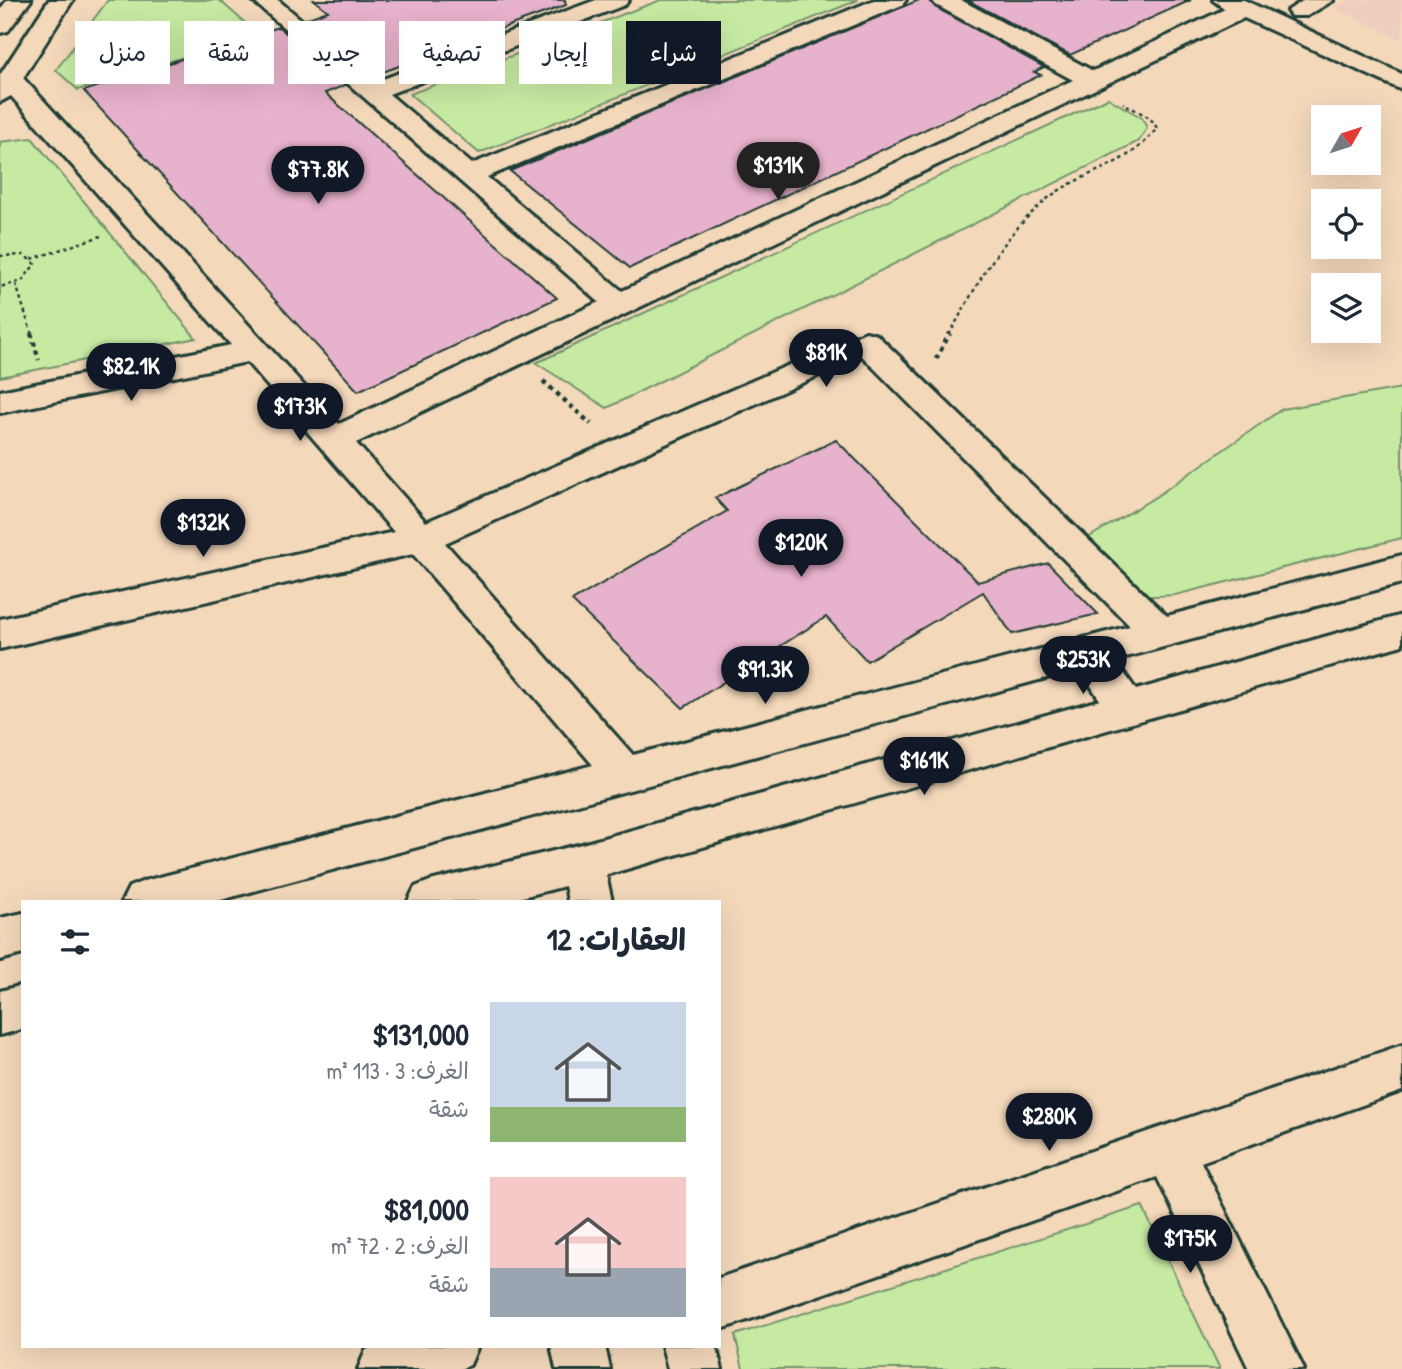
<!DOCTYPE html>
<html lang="ar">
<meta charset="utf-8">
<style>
body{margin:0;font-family:"Patrick Hand","Playpen Sans Arabic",sans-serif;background:#f2f2f3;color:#1f2937;direction:rtl;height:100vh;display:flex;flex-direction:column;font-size:26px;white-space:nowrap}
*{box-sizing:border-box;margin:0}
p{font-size:23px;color:#747a83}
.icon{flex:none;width:38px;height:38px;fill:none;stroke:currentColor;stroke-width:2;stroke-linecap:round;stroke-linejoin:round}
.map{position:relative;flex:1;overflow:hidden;direction:ltr}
.sheet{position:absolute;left:21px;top:900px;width:700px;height:448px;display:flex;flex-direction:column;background:#fff;border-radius:0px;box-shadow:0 7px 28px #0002;direction:rtl}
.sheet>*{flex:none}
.top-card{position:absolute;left:21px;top:21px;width:700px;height:63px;direction:rtl;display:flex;gap:14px}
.needle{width:46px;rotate:51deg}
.controls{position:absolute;left:1311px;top:105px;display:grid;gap:14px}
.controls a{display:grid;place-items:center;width:70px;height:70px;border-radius:0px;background:#fff;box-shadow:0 7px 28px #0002;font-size:35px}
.price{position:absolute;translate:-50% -60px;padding:0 16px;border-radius:24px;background:#111827;color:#fff;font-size:23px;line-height:46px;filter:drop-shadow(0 2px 4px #0008)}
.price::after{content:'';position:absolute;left:50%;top:42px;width:21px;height:16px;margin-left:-10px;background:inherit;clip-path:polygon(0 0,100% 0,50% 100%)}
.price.selected{background:#222;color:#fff}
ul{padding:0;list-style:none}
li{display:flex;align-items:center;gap:21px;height:175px;padding:0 35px}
li span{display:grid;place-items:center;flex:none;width:196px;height:140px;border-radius:0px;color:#555}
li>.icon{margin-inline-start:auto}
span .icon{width:84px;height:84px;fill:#fffc;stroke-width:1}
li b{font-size:30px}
h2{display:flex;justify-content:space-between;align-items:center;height:84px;padding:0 35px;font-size:30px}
.tag{padding:0 24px;border-radius:0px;background:#fff;box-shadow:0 7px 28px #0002;font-size:24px;line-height:63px}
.tag.selected{background:#111827;color:#fff}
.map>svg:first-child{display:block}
</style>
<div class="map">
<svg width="1402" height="1369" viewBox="0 0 1402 1369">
<rect width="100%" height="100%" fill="#f3d8ba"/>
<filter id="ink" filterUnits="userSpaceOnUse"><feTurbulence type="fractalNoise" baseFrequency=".0143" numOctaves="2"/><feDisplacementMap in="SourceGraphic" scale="14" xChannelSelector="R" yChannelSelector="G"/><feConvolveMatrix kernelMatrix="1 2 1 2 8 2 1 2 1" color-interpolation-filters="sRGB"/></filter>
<g filter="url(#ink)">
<polygon fill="#efcdbf" points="1350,0 1402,0 1402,40 1334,7"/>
<g fill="#c7eaa3" stroke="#73946c" stroke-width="2">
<polygon points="108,0 219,0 258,34 78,90 56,70"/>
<polygon points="661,0 858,0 479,153 410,94"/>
<polygon points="1108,98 1142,118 1147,128 1139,141 607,408 536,363"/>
<polygon points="32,138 196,338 0,377 0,142"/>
<polygon points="1402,388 1402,538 1175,595 1135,597 1088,538 1157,496 1282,409"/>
<polygon points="1142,1206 1220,1369 743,1369 735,1335"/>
</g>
<g fill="#e7b2cb" stroke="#1f3d34" stroke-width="2">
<polygon points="314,0 565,0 566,5 372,76 305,19 328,11"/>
<polygon points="919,0 929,0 935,7 1044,67 1034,72 1041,75 630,268 510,171"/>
<polygon points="967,0 1191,0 1070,55"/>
<polygon points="279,27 346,85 325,93 557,298 358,391 84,91"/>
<polygon points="836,440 978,582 1048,563 1098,614 1012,634 983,592 867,661 826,617 683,708 572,601 727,511 715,498"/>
</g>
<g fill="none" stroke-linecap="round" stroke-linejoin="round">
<defs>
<g id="minor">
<polygon points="7,0 31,0 8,31 0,33 0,10"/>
<path d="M 49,0 L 73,0 L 23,78 L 339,424 L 599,302 L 252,0 L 278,0 L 375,82 L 596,0 L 629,0 L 625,5 L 389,94 L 472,164 L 874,0 L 906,0 L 902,5 L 487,177 L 622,291 L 1073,80 L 936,5 L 932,0 L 961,0 L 1093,71 L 1225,9 L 1213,0 L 1244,0 L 1402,74 L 1402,90 L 1244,18 L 356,443 L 426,522 L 866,332 L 877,335 L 1167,616 L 1402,555 L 1402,583 L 1115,660 L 1136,690 L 1402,615 L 1402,645 L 606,875 L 612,901 L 568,901 L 565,886 L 507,901 L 408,901 L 415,887 L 430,881 L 582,844 L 1100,700 L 1080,669 L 217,901 L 122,901 L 129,887 L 144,881 L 593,765 L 413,554 L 0,649 L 0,619 L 394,532 L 247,362 L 0,413 L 0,391 L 231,345 L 11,96 L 0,102 L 0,75 ZM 862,356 L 1130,626 L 633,755 L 445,543 Z"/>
<polygon points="1304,0 1334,0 1307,16 1291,16 1287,11"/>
<polygon points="23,913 23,954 0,960 0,918"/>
<polygon points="23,985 23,1029 0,1035 0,991"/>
<polygon points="1402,1045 1402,1091 1201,1162 1304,1369 1249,1369 1157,1177 719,1330 719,1278"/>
<polygon points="376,1346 478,1346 470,1365 460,1369 358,1369 366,1350"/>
<polygon points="551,1346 605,1346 610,1369 556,1369"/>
<polygon points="662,1346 716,1346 722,1369 668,1369"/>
</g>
</defs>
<use href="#minor" stroke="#1f3d34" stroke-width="6"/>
<g stroke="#1f3d34" stroke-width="2.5" stroke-dasharray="3.5 3.5" stroke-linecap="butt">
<polyline points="0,256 24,255 35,264 22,281 0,287"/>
<polyline points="32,259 101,236"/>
<polyline points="16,284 32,335"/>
<path d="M 949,335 C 978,283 999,240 1046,200 C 1080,171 1128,168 1157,128 L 1150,118 L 1123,103"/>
</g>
<g stroke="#1f3d34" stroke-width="4.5" stroke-dasharray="4.5 4.5" stroke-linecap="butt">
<polyline points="31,333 39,360"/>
<polyline points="936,359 950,333"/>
<polyline points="543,381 591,424"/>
</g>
<use href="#minor" fill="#f3d8ba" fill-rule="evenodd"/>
</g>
</g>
</svg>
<div class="controls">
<a><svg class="needle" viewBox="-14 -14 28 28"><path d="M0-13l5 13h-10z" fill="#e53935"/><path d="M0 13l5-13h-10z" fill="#747a83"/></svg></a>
<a><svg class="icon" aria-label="locate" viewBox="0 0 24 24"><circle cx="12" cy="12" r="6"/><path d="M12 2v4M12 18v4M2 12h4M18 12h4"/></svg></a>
<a><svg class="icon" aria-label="layers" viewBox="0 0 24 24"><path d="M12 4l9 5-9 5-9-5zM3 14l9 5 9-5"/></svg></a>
</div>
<b class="price selected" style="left:778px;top:202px">$131K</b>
<b class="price" style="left:318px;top:206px">$77.8K</b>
<b class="price" style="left:826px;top:389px">$81K</b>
<b class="price" style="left:131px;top:403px">$82.1K</b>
<b class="price" style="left:300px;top:443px">$173K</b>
<b class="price" style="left:203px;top:559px">$132K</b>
<b class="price" style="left:801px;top:579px">$120K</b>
<b class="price" style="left:1083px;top:696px">$253K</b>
<b class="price" style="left:765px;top:706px">$91.3K</b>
<b class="price" style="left:924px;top:797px">$161K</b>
<b class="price" style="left:1049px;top:1153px">$280K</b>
<b class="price" style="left:1190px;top:1275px">$175K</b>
<div class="top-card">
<a class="tag selected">شراء</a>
<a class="tag">إيجار</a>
<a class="tag">تصفية</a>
<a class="tag">جديد</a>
<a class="tag">شقة</a>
<a class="tag">منزل</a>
</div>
<section class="sheet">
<h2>العقارات: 12<svg class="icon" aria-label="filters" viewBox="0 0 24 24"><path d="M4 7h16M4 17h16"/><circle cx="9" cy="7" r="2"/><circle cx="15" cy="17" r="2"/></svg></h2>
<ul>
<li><span style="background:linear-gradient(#c9d6e8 75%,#8fb573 0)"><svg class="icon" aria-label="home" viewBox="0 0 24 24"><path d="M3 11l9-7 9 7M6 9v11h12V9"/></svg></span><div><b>$131,000</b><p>الغرف: 3 · 113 m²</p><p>شقة</p></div></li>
<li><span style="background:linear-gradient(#f6c9c9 65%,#9aa5b1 0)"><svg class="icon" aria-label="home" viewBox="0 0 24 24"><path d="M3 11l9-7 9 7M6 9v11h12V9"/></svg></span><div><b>$81,000</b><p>الغرف: 2 · 72 m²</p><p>شقة</p></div></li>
</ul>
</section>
</div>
